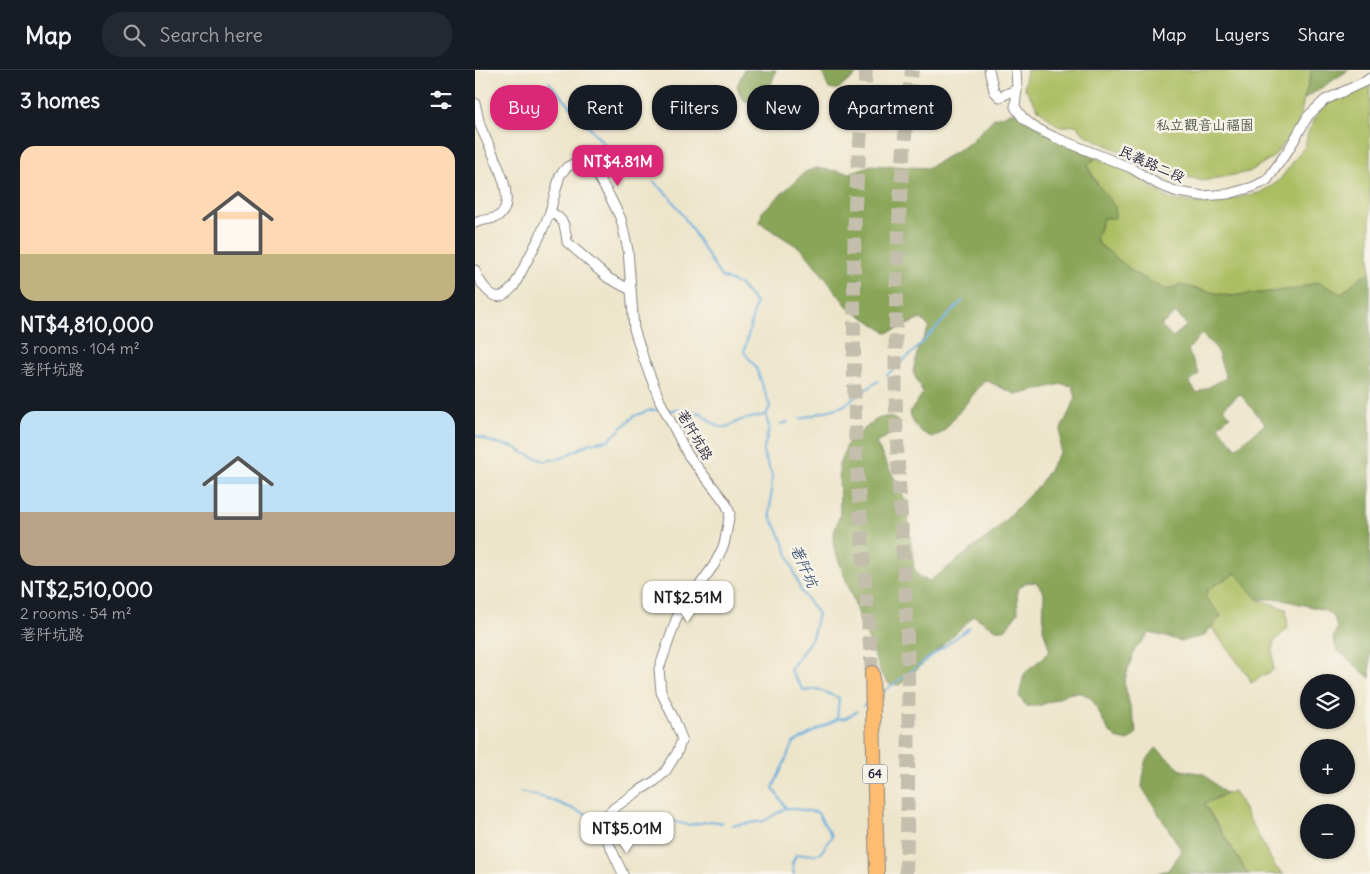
<!DOCTYPE html>
<meta charset="utf-8">
<style>
body{margin:0;font-family:Delius,"LXGW WenKai TC",sans-serif;background:#242831;color:#f1f3f6;height:100vh;display:flex;flex-direction:column;font-size:19px;white-space:nowrap}
*{box-sizing:border-box;margin:0}
p{font-size:16px;color:#9ea1a6}
.icon{flex:none;width:28px;height:28px;fill:none;stroke:currentColor;stroke-width:2;stroke-linecap:round;stroke-linejoin:round}
.map{position:relative;flex:1;overflow:hidden}
.drawer{display:flex;flex-direction:column;background:#171b24;width:475px}
.drawer>*{flex:none}
.top-card{position:absolute;left:15px;top:15px;width:475px;height:45px;display:flex;gap:10px}
.fabs{position:absolute;left:825px;top:604px;display:grid;gap:10px}
.fabs a{display:grid;place-items:center;width:55px;height:55px;border-radius:50%;background:#171b24;box-shadow:0 1px 4px #0004;font-size:25px}
.price{position:absolute;translate:-50% -42px;padding:0 11px;border-radius:10px;background:#fff;color:#222;font-size:16px;line-height:32px;filter:drop-shadow(0 1px 2px #0008)}
.price::after{content:'';position:absolute;left:50%;top:30px;width:15px;height:11px;margin-left:-8px;background:inherit;clip-path:polygon(0 0,100% 0,50% 100%)}
.price.current{background:#db2777;color:#fff}
ul{padding:0;list-style:none}
li{display:grid;align-content:center;gap:10px;height:265px;padding:0 20px}
li span{display:grid;place-items:center;height:155px;border-radius:15px;color:#555}
li>.icon{margin-inline-start:auto}
span .icon{width:90px;height:90px;fill:#fffc;stroke-width:1}
li b{font-size:21px}
h2{display:flex;justify-content:space-between;align-items:center;height:60px;padding:0 20px;font-size:21px}
.pill{padding:0 18px;border-radius:20px;background:#171b24;box-shadow:0 1px 4px #0004;font-size:18px;line-height:45px}
.pill.current{background:#db2777;color:#fff}
header{display:flex;align-items:center;gap:30px;box-sizing:border-box;height:70px;padding:0 25px;background:#171b24;border-bottom:1px solid #363941}
header strong{font-size:24px}
nav{display:flex;gap:28px;margin-inline-start:auto;font-size:18px}
.search{width:350px;height:45px;background:#242831;display:flex;align-items:center;gap:12px;box-sizing:border-box;padding:0 18px;border-radius:20px;color:#9ea1a6;font-size:19px}
main{display:flex;flex:1;min-height:0}
.map>svg:first-child{display:block}
</style>
<header>
<strong>Map</strong>
<div class="search"><svg class="icon" aria-label="search" viewBox="0 0 24 24"><circle cx="10" cy="10" r="6"/><path d="M15 15l6 6"/></svg>Search here</div>
<nav><a>Map</a><a>Layers</a><a>Share</a></nav>
</header>
<main>
<section class="drawer">
<h2>3 homes<svg class="icon" aria-label="filters" viewBox="0 0 24 24"><path d="M4 7h16M4 17h16"/><circle cx="9" cy="7" r="2"/><circle cx="15" cy="17" r="2"/></svg></h2>
<ul>
<li><span style="background:linear-gradient(#ffd9b3 70%,#c2b280 0)"><svg class="icon" aria-label="home" viewBox="0 0 24 24"><path d="M3 11l9-7 9 7M6 9v11h12V9"/></svg></span><div><b>NT$4,810,000</b><p>3 rooms · 104 m²</p><p>荖阡坑路</p></div></li>
<li><span style="background:linear-gradient(#bfe0f5 65%,#b9a48a 0)"><svg class="icon" aria-label="home" viewBox="0 0 24 24"><path d="M3 11l9-7 9 7M6 9v11h12V9"/></svg></span><div><b>NT$2,510,000</b><p>2 rooms · 54 m²</p><p>荖阡坑路</p></div></li>
</ul>
</section>
<div class="map">
<svg width="895" height="804" viewBox="0 0 895 804">
<rect width="100%" height="100%" fill="#f7f3e8"/>
<filter id="ink" filterUnits="userSpaceOnUse"><feTurbulence type="fractalNoise" baseFrequency=".02" numOctaves="2"/><feDisplacementMap in="SourceGraphic" scale="10" xChannelSelector="R" yChannelSelector="G"/><feConvolveMatrix kernelMatrix="1 2 1 2 8 2 1 2 1" color-interpolation-filters="sRGB"/></filter>
<filter id="wash" filterUnits="userSpaceOnUse"><feTurbulence type="fractalNoise" baseFrequency=".0096" numOctaves="4" result="noise"/><feDisplacementMap in="SourceGraphic" scale="20" xChannelSelector="R" yChannelSelector="G"/><feGaussianBlur stdDeviation="1.12" result="paint"/><feColorMatrix in="noise" values="0 0 0 0 0 0 0 0 0 0 0 0 0 0 0 0 0 1.4 0 .05"/><feComposite in="paint" operator="in"/></filter>
<g filter="url(#wash)">
<rect width="100%" height="100%" fill="#ede5ca"/>
<g fill="#acbe62" stroke="#67704e">
<polygon points="552,0 837,0 829,29 824,53 798,87 774,102 728,111 682,99 609,64 601,55 584,57 563,39 549,17"/>
<polygon points="895,12 895,204 888,205 866,224 842,212 821,219 767,225 754,226 705,215 691,220 661,204 624,174 621,170 628,148 625,118 612,95 621,88 655,101 694,129 724,133 753,130 784,123 803,112 830,76 833,62 844,42 855,31"/>
<polygon points="761,503 782,529 811,539 813,558 798,573 798,600 776,613 774,607 736,557 746,546 730,527 733,519"/>
<polygon points="759,721 801,798 809,804 773,804 729,733"/>
</g>
<g fill="#89a558" stroke="#56644a" fill-rule="evenodd">
<polygon points="269,0 301,0 291,30 281,37 267,29 262,16"/>
<polygon points="346,0 387,0 363,19 354,19"/>
<polygon points="837,0 874,0 829,29"/>
<path d="M 539,42 L 550,45 L 621,88 L 612,95 L 620,111 L 640,137 L 640,148 L 628,148 L 621,170 L 624,174 L 661,204 L 691,220 L 705,215 L 754,226 L 767,225 L 821,219 L 843,212 L 866,224 L 888,205 L 895,204 L 895,608 L 862,580 L 858,569 L 862,558 L 859,547 L 849,540 L 805,529 L 782,529 L 761,503 L 733,519 L 730,527 L 746,546 L 729,566 L 707,571 L 675,563 L 660,579 L 649,612 L 662,663 L 653,671 L 641,668 L 633,660 L 617,629 L 607,623 L 596,623 L 564,636 L 551,636 L 544,626 L 549,604 L 575,581 L 568,559 L 569,523 L 561,512 L 550,513 L 542,520 L 543,542 L 530,560 L 520,559 L 499,546 L 425,615 L 414,614 L 406,604 L 359,478 L 358,466 L 365,444 L 364,395 L 373,372 L 402,349 L 414,346 L 423,351 L 421,361 L 401,373 L 431,431 L 439,498 L 445,508 L 455,511 L 519,462 L 565,414 L 585,382 L 586,359 L 601,328 L 598,316 L 586,314 L 542,325 L 510,310 L 467,363 L 457,367 C 442,361 439,357 435,342 L 448,323 L 438,302 L 443,279 L 454,257 L 446,249 L 412,263 L 372,236 L 328,180 L 285,153 L 287,142 L 330,102 L 341,98 L 375,103 L 396,95 L 453,98 L 493,74 L 519,48 ZM 701,243 L 712,255 L 697,268 L 686,255 ZM 726,264 L 741,278 L 751,308 L 722,323 L 714,312 L 724,304 L 713,280 ZM 765,324 L 790,354 L 761,378 L 743,356 L 755,346 L 748,338 Z"/>
<polygon points="681,678 706,700 729,704 751,724 729,734 773,804 680,804 693,800 707,781 667,717 670,692"/>
</g>
<g fill="none" stroke-linecap="round" stroke-linejoin="round">
<g stroke="#69adde" stroke-width="2">
<path d="M 74,12 L 139,85 C 154,86 169,85 175,101"/>
<polyline points="179,112 194,126 209,147 246,207 264,214 281,233 269,282 281,297 295,336 291,345 294,358 288,383 297,405 295,445 308,471 326,521 343,544 337,568 315,600 329,621 342,619 364,628 362,649 318,673 298,718 311,738 342,742 357,766 345,784 321,785 317,794 319,804"/>
<polyline points="412,305 439,281 488,230"/>
<polyline points="192,340 211,340 226,343 236,352 245,357 252,357 266,350 290,345"/>
<polyline points="325,349 368,336 403,311"/>
<polyline points="306,354 313,352"/>
<polyline points="0,365 13,371 39,377 51,384 70,391 87,388 115,373 134,370 159,346 176,340 185,340"/>
<polyline points="404,625 494,558"/>
<polyline points="388,636 393,633"/>
<polyline points="362,649 371,648 382,641"/>
<polyline points="45,722 71,728 123,749"/>
<polyline points="134,754 138,756 161,749 185,748 213,755 237,751 247,753"/>
<polyline points="258,755 262,755 289,751 311,738"/>
</g>
</g>
</g>
<g filter="url(#ink)">
<g fill="none" stroke-linecap="round" stroke-linejoin="round">
<g stroke="#c4bead" stroke-width="14" stroke-dasharray="14 7" stroke-linecap="butt">
<polyline points="391,0 380,134 379,202 379,307 381,389 397,603"/>
<path d="M 431,804 C 433,726 435,648 432,569 C 430,494 423,419 421,343 C 419,229 423,114 437,0"/>
</g>
<defs>
<g id="minor">
<polyline points="514,0 519,21 525,27 542,19"/>
<polyline points="541,0 542,19 540,37 548,48 559,57 579,67 656,98 684,115 703,122 728,126 753,124 778,117 792,110 814,79 833,46 850,30 891,11 895,8"/>
<path d="M 0,33 C 2,40 3,48 5,55 C 12,75 45,127 25,145 C 19,150 8,149 0,153"/>
<path d="M 75,142 C 90,149 90,156 92,172 L 133,208 L 156,220"/>
<path d="M 0,200 C 3,209 15,230 26,226 C 31,225 36,219 39,216 L 65,166 L 75,142 L 85,105 L 92,97 L 98,94 L 105,93 L 112,95 L 119,100 L 134,125 L 146,149 L 153,180 L 159,259 L 169,290 L 185,331 L 213,385 L 250,432 L 255,443 L 249,475 L 239,495 L 202,547 L 184,599 L 186,622 L 200,651 L 207,669 L 202,683 L 190,702 L 180,711 L 162,722 L 139,738 L 132,745 L 129,751 L 128,761 L 148,804"/>
</g>
<polyline id="highway" points="397,603 402,804"/>
</defs>
<use href="#minor" stroke="#888482" stroke-width="11"/>
<use href="#highway" stroke="#888482" stroke-width="16"/>
<use href="#minor" stroke="#fff" stroke-width="9"/>
<use href="#highway" stroke="#fdbc70" stroke-width="14"/>
</g>
</g>
<g text-anchor="middle" stroke-width="5" stroke-linejoin="round" paint-order="stroke">
<rect fill="#f7f3e8" stroke="#62616f" stroke-width="1" x="387.5" y="694.5" width="25" height="19" rx="4"/>
<g font-size="12" font-weight="bold" fill="#22223b">
<text x="400" y="708">64</text>
</g>
<g font-size="14" fill="#525949" stroke="#f7f3e8">
<text x="730" y="60">私立觀音山福園</text>
</g>
<g font-size="14" fill="#22223b" stroke="#f7f3e8">
<text transform="translate(677 94) rotate(24)" y="5">民義路二段</text>
<text transform="translate(220 365) rotate(60)" y="5">荖阡坑路</text>
</g>
<g font-size="15" font-style="italic" fill="#3b5374" stroke="#f7f3e8">
<text transform="translate(329 496) rotate(66)" y="5">荖阡坑</text>
</g>
</g>
</svg>
<div class="fabs">
<a><svg class="icon" aria-label="layers" viewBox="0 0 24 24"><path d="M12 4l9 5-9 5-9-5zM3 14l9 5 9-5"/></svg></a>
<a>+</a>
<a>−</a>
</div>
<b class="price current" style="left:143px;top:117px">NT$4.81M</b>
<b class="price" style="left:213px;top:553px">NT$2.51M</b>
<b class="price" style="left:152px;top:784px">NT$5.01M</b>
<div class="top-card">
<a class="pill current">Buy</a>
<a class="pill">Rent</a>
<a class="pill">Filters</a>
<a class="pill">New</a>
<a class="pill">Apartment</a>
</div>
</div>
</main>
